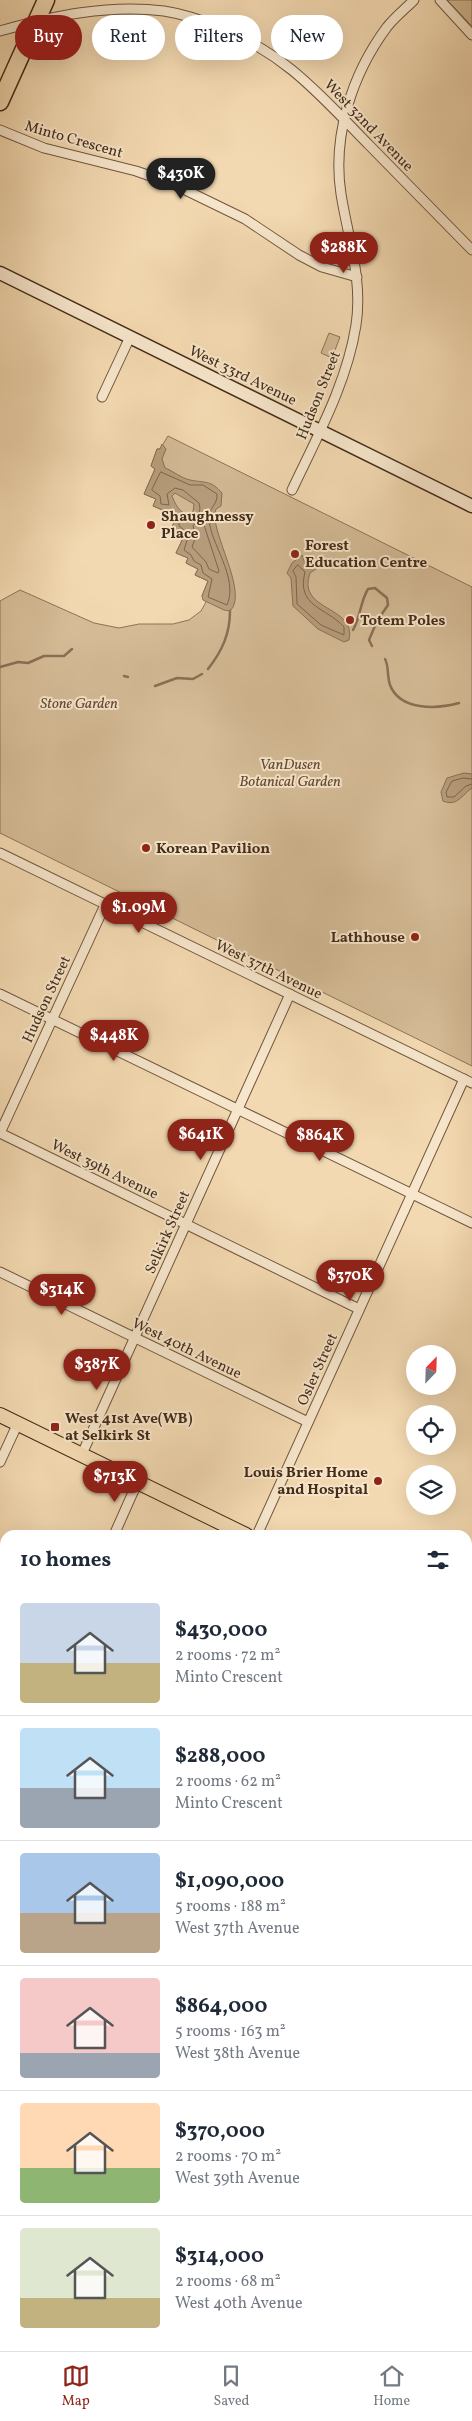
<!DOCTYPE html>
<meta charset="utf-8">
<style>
body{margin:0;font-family:Vollkorn,serif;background:#f2f2f3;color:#1f2937;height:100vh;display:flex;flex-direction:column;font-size:19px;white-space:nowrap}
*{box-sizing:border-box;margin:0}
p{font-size:16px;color:#747a83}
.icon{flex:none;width:28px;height:28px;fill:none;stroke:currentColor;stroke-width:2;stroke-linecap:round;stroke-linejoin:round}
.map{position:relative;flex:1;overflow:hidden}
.sheet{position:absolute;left:0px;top:1530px;width:472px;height:821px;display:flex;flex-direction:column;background:#fff;border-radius:15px 15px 0 0;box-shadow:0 5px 20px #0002}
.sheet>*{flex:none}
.hud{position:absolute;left:15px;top:15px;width:442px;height:45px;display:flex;gap:10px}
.needle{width:32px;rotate:23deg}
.buttons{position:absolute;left:406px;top:1345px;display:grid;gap:10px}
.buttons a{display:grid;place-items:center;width:50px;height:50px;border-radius:50%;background:#fff;box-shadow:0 5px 20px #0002;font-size:25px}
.price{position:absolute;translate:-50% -42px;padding:0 11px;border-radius:18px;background:#8f2418;color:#fff;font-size:16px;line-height:32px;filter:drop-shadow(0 1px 2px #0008)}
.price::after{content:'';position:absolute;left:50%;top:30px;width:15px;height:11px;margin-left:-8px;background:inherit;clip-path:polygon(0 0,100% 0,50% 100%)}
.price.active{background:#222;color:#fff}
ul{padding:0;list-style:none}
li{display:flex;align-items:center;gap:15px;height:125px;padding:0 20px}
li+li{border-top:1px solid #e0e1e3}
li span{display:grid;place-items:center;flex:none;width:140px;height:100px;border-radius:5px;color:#555}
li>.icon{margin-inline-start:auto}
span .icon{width:60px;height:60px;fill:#fffc;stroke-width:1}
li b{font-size:21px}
h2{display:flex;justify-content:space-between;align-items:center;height:60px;padding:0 20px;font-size:21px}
.pill{padding:0 18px;border-radius:22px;background:#fff;box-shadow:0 5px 20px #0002;font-size:18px;line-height:45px}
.pill.active{background:#8f2418;color:#fff}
.dock{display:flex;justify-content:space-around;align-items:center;height:70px;border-top:1px solid #e0e1e3;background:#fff;font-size:14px;color:#747a83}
.dock a{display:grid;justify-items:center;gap:2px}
.dock .active{color:#8f2418}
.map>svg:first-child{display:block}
</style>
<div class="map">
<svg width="472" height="2351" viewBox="0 0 472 2351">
<rect width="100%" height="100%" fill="#f3d9b1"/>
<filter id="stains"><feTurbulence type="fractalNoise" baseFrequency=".004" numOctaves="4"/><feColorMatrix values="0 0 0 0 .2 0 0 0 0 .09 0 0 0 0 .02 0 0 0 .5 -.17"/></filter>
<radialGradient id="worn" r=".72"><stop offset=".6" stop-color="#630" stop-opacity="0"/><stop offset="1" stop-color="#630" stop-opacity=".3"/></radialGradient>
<g fill="#d5bc97" stroke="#8c7458">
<polygon points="447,0 472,0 472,26"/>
<polygon points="329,333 340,337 332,358 321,353"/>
<polygon points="168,436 472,587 472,1066 0,833 0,601 20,590 94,623 119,628 139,624 173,624 189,620 201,611 206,602 202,596 208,581 195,575 198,569 186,563 188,558 176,553 185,534 172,528 174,522 162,517 165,511 153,506 156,499 144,494 155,469 151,466 157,449 160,449"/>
<polygon points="5,1768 5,1977 0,1974 0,1779"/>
</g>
<g fill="#b89e7d" stroke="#8a7055" fill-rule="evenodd">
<path d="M 162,444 L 166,449 L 162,459 L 165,468 C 173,471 181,478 190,480 C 205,483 211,480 222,493 L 221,506 L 216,509 C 207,527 250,593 230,611 L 224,610 L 203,600 L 202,596 L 208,581 L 195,575 L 198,569 L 186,563 L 188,558 L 176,553 L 185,534 L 172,528 L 174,522 L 162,517 L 165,511 L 153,506 L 156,499 L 144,494 L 155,469 L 151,466 L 157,449 L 160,449 ZM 175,493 L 194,504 L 193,512 L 188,515 C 179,512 175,504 172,496 Z"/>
<path d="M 302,555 L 306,566 L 317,562 L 320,563 L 319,567 L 310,573 C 296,612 357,605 349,640 L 344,642 L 318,629 L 293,606 L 291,578 L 287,573 L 292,563 Z"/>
<path d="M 464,773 L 472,774 L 472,788 C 462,795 457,807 443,801 L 441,792 L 447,778 Z"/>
</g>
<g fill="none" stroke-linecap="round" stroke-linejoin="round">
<g stroke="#7e654a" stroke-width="1">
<path d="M 161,472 L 190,485 L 203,485 L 217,494 C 218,505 208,508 209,519 C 210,543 239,578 227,605 L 208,597 L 212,579 L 203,573 L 201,565 L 194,561 L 191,555 L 184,550 L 189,534 L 179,526 L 179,520 C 186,517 204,521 199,503 L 183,490 L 175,488 L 167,494 L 169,505 L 161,504 L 160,496 L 152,490 Z"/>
<polygon points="200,521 203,522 219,571 218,573 209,569 206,562 192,547 196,536 193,526"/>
<path d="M 298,565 L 305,572 C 296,607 326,607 344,627 L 344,635 L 321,625 L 297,604 L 296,577 L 293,571 Z"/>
<polyline points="472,779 463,778 452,781 446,792 447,797 454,797 466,786 472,784"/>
</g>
<g stroke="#8a7055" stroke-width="2.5">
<path d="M 353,630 C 361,616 360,602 368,589 L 375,588 L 387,598 L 388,605 L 377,621 L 369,640 L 372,646"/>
<path d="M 385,659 C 389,666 387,677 390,685 C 400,711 437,709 459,703"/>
<polyline points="0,667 18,662 28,663 44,656 64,656 72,649"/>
<path d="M 208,669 C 222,651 230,634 230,611"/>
<polyline points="124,676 128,677"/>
<polyline points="155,686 177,678 193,679 202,674"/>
</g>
<defs>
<g id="street">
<polyline points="440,0 472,35"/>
<path d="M 0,31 C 53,16 108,4 164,11 C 183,14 201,20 218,27 C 286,54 319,94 369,145 C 403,180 438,215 472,250"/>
<polyline points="0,130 44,148 136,171 173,184 245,219 299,255 322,267 357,277"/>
<polyline points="102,397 130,337"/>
<path d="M 292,490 C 317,437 347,383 356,325 C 363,280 348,238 341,194 C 332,136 352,74 387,27 C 395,17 405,9 414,0"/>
<polyline points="0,853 472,1083"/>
<polyline points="0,994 472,1223"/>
<polyline points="0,1133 359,1309"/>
<polyline points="0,1133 105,905"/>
<polyline points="0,1272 308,1422"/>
<polyline points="82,1454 290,994"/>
<polyline points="0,1462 18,1423"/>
<polyline points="114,1535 138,1481"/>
<polyline points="257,1535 464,1079"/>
<polyline points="0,1696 5,1699"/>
<polyline points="468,1881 472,1870"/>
<polyline points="468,1924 472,1926"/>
<polyline points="0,1982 5,1984"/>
<polyline points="468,2066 472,2068"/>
<polyline points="0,2121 5,2123"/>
<polyline points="468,2207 472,2210"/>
<polyline points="0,2258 5,2261"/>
<polyline points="462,2346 472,2351"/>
<polyline points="255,2351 258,2346"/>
</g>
<g id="secondary">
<polyline points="0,273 472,506"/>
<polyline points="468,1571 472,1561"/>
<polyline points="468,1634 472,1636"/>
<polyline points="468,1652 472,1654"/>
</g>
<g id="primary">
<polyline points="0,1415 246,1535"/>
<polyline points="115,2351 117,2346"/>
</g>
<polyline id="highway" points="0,102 46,0"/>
</defs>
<use href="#street" stroke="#70573e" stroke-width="11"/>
<use href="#secondary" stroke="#442c18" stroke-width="15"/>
<use href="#primary" stroke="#442c18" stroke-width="16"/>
<use href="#highway" stroke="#442c18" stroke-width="19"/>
<use href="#street" stroke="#f7e6cc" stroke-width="9"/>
<use href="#secondary" stroke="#f7e6cc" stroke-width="12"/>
<use href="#primary" stroke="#f3d9b1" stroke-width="14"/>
<use href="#highway" stroke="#f3d9b1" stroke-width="16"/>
</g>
<g fill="#8f2418" stroke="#f7e6cc" stroke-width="2">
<circle cx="151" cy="525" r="5"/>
<circle cx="295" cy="554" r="5"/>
<circle cx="350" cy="620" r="5"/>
<circle cx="146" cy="848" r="5"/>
<circle cx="415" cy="937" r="5"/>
<rect x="50" y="1422" width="10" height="10" rx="2.5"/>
<circle cx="378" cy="1481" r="5"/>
</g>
<g text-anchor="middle" stroke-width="4" stroke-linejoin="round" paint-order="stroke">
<g font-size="15" fill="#442c18" stroke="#f7e6cc">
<text transform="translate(369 125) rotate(46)" y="5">West 32nd Avenue</text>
<text transform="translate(74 139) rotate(16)" y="5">Minto Crescent</text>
<text transform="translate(243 375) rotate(26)" y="5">West 33rd Avenue</text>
<text transform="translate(318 395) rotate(-68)" y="5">Hudson Street</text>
<text transform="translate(269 969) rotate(26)" y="5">West 37th Avenue</text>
<text transform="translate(46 999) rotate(-65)" y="5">Hudson Street</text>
<text transform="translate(105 1169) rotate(26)" y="5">West 39th Avenue</text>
<text transform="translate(167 1232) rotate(-66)" y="5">Selkirk Street</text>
<text transform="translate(187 1348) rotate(26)" y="5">West 40th Avenue</text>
<text transform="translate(317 1369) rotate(-66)" y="5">Osler Street</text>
</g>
<g font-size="15" font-weight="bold" fill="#442c18" stroke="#f7e6cc" text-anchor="start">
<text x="161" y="521">Shaughnessy<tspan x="161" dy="17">Place</tspan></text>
<text x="305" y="550">Forest<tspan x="305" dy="17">Education Centre</tspan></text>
<text x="360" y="625">Totem Poles</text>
<text x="156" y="853">Korean Pavilion</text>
<text x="405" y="942" text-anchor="end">Lathhouse</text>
<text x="65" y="1423">West 41st Ave(WB)<tspan x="65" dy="17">at Selkirk St</tspan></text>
<text x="368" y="1477" text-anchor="end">Louis Brier Home<tspan x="368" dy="17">and Hospital</tspan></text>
</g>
<g font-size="15" font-style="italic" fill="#614931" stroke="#f7e6cc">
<text x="79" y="708">Stone Garden</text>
<text x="290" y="769">VanDusen<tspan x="290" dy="17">Botanical Garden</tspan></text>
</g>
</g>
<rect width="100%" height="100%" filter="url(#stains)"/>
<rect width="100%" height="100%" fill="url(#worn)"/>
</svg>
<div class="buttons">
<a><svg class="needle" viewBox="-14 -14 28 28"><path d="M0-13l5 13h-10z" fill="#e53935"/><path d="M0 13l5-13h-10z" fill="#747a83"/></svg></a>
<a><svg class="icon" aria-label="locate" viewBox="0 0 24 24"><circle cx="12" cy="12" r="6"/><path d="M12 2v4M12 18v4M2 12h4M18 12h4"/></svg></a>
<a><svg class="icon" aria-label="layers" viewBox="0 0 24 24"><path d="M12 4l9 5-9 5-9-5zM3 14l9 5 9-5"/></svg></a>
</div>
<b class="price active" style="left:181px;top:200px">$430K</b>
<b class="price" style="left:344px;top:274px">$288K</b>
<b class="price" style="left:139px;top:934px">$1.09M</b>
<b class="price" style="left:114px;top:1062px">$448K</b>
<b class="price" style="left:201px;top:1161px">$641K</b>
<b class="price" style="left:320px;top:1162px">$864K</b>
<b class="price" style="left:350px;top:1302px">$370K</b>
<b class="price" style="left:62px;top:1316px">$314K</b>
<b class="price" style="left:97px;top:1391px">$387K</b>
<b class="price" style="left:115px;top:1503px">$713K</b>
<div class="hud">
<a class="pill active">Buy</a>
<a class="pill">Rent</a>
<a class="pill">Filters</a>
<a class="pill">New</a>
</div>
<section class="sheet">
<h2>10 homes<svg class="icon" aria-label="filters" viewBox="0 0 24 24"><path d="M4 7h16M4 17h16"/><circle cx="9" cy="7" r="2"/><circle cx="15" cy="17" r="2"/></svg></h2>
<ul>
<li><span style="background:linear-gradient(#c9d6e8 60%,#c2b280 0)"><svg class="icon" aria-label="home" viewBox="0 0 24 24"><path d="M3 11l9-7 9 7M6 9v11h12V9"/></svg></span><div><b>$430,000</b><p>2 rooms · 72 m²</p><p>Minto Crescent</p></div></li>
<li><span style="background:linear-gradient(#bfe0f5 60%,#9aa5b1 0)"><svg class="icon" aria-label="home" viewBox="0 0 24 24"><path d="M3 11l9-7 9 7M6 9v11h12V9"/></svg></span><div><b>$288,000</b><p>2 rooms · 62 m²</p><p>Minto Crescent</p></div></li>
<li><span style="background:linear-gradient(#a9c7e8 60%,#b9a48a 0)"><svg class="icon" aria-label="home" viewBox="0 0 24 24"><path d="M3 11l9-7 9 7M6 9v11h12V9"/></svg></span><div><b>$1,090,000</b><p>5 rooms · 188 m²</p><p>West 37th Avenue</p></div></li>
<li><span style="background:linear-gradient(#f6c9c9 75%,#9aa5b1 0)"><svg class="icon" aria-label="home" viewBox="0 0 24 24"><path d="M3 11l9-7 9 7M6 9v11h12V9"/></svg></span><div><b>$864,000</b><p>5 rooms · 163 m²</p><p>West 38th Avenue</p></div></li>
<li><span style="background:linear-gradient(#ffd9b3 65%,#8fb573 0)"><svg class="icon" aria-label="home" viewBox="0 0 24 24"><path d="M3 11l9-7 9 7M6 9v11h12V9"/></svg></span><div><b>$370,000</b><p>2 rooms · 70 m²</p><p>West 39th Avenue</p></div></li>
<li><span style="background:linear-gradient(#dfe7d0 70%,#c2b280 0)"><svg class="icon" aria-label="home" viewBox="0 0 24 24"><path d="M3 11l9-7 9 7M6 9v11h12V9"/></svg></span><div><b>$314,000</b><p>2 rooms · 68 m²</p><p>West 40th Avenue</p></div></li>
</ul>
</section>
</div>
<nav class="dock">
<a class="active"><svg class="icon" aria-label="map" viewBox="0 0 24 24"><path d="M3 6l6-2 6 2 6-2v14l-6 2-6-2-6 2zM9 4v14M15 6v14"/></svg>Map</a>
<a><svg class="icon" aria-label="saved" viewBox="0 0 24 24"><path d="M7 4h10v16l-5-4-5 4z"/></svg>Saved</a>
<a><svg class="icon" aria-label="home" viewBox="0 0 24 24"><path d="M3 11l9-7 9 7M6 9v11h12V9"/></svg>Home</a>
</nav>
